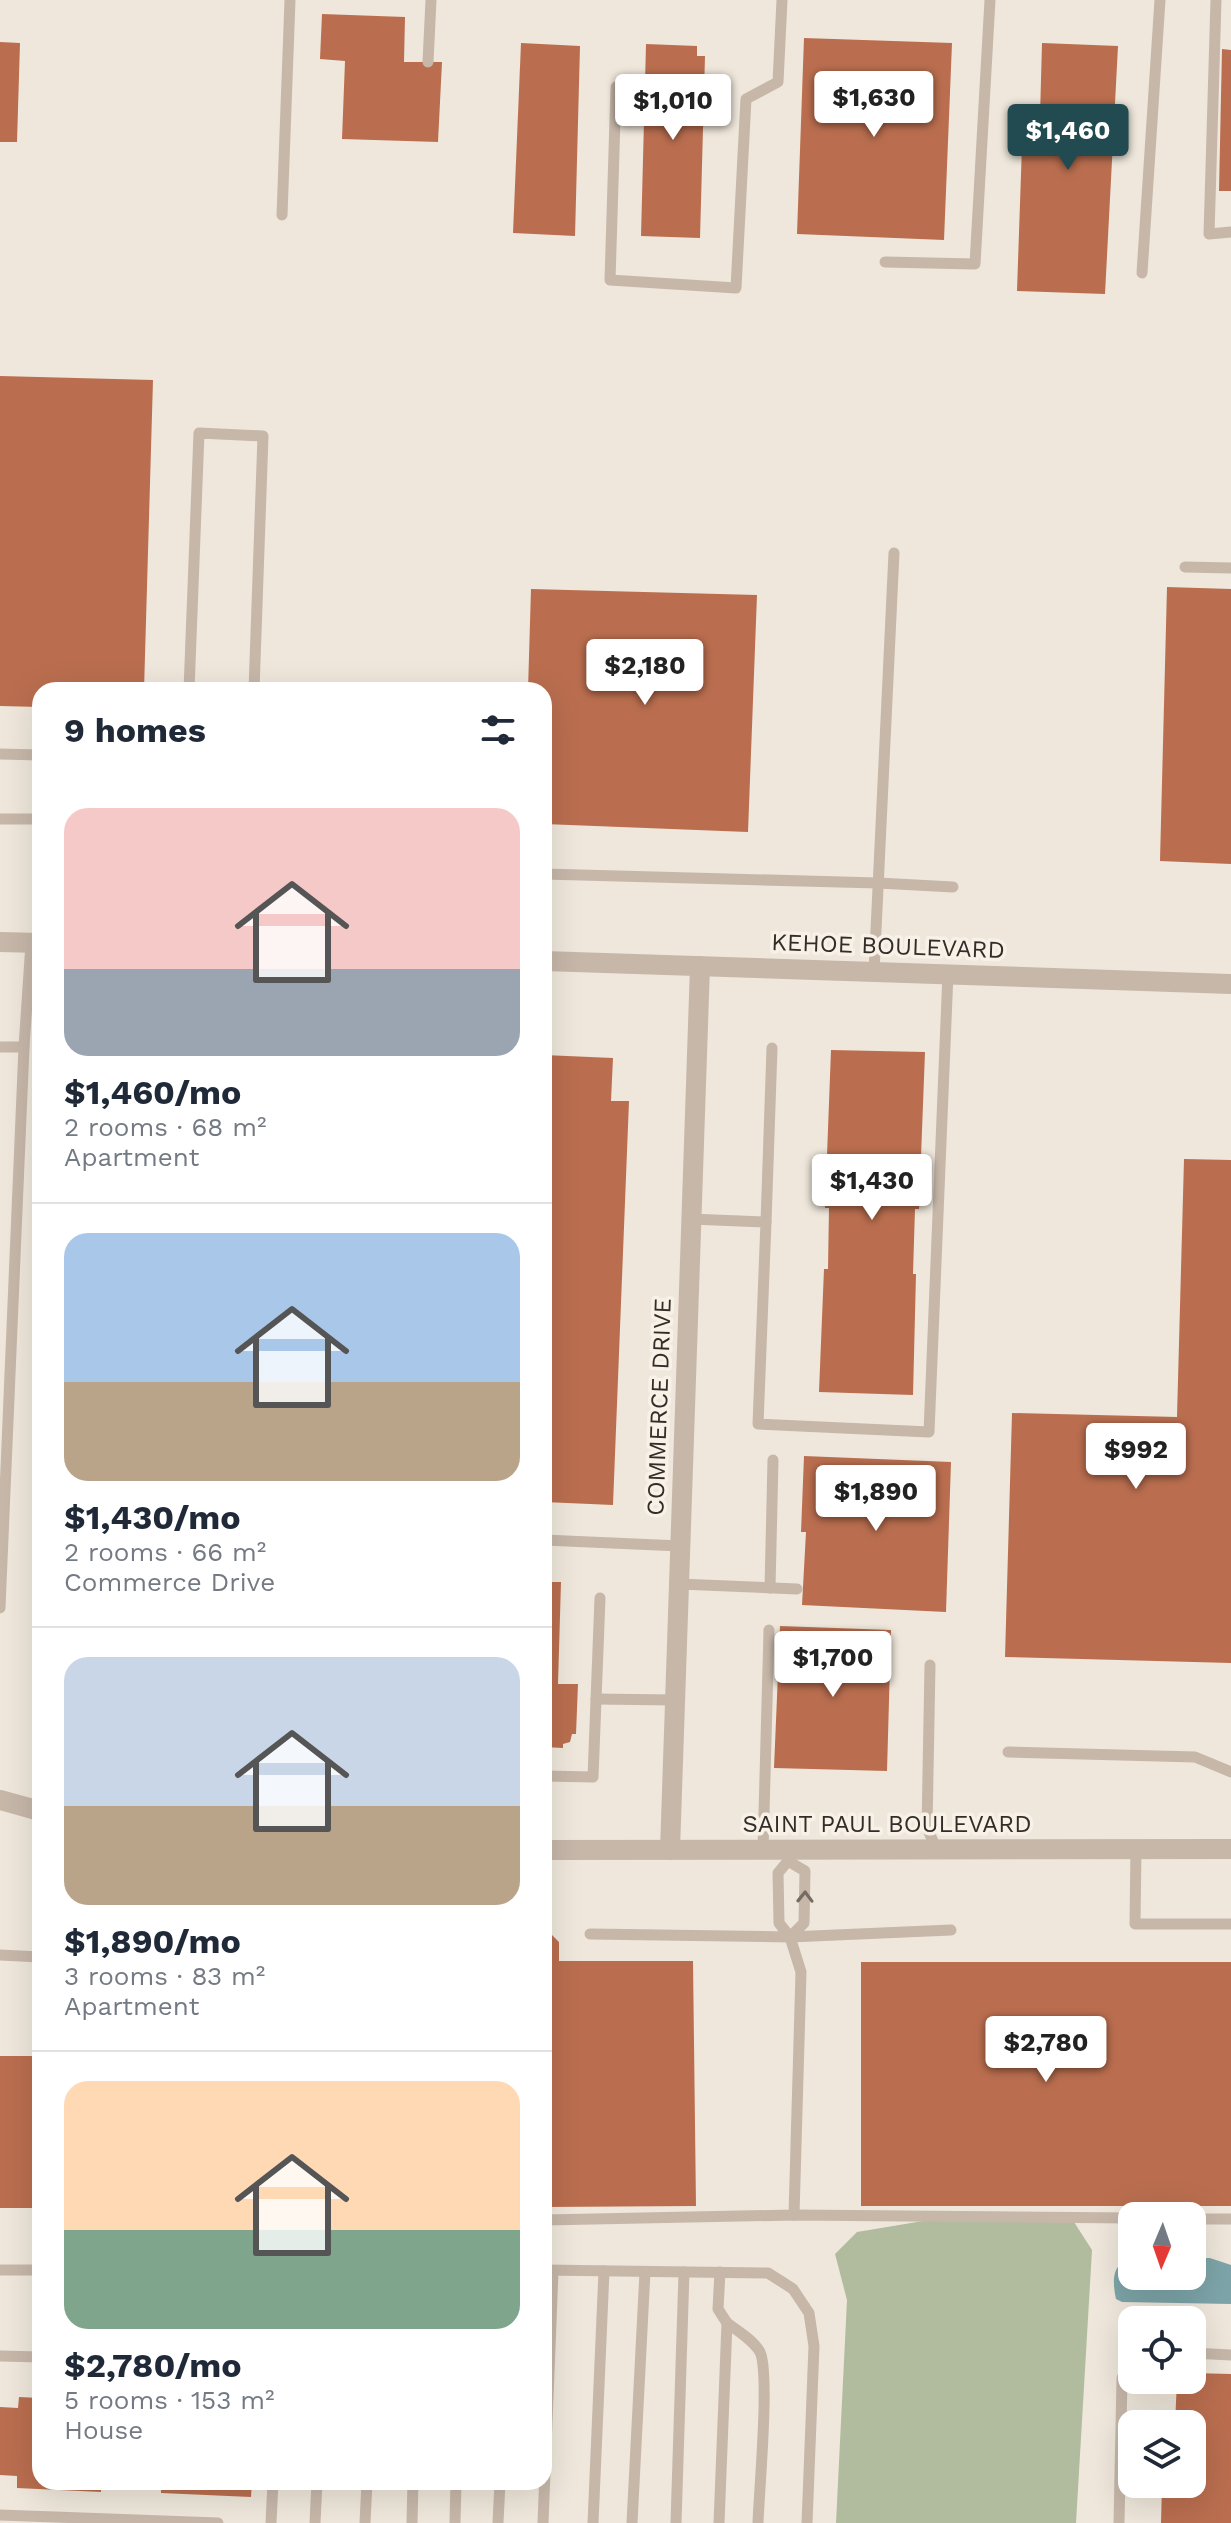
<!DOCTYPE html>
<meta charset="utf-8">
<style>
body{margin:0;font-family:"Work Sans",sans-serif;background:#f2f2f3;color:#1f2937;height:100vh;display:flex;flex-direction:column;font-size:30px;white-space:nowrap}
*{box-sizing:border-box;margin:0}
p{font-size:26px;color:#747a83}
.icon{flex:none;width:44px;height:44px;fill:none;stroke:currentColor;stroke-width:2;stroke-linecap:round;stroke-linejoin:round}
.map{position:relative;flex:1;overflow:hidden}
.side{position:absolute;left:32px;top:682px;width:520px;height:1808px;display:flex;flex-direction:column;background:#fff;border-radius:24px;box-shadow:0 8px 32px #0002}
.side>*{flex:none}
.needle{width:52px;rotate:182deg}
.fabs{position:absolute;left:1118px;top:2202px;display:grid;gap:16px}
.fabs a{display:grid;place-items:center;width:88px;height:88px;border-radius:16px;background:#fff;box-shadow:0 8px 32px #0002;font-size:40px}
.price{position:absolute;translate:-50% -68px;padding:0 18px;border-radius:8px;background:#fff;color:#222;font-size:26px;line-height:52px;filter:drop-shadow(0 2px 4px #0008)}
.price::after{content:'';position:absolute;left:50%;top:48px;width:24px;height:18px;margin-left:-12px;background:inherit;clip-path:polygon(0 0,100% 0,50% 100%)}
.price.on{background:#224b51;color:#fff}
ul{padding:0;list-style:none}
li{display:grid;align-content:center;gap:16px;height:424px;padding:0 32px}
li+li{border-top:2px solid #e0e1e3}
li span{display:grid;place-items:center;height:248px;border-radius:24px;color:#555}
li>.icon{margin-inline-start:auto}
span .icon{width:144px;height:144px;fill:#fffc;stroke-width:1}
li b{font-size:34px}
h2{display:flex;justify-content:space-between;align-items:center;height:96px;padding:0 32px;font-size:34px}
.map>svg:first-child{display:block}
</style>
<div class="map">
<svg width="1231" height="2523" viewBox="0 0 1231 2523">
<rect width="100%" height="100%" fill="#efe7db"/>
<polygon fill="#b0bc9d" points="935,2219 1074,2222 1092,2250 1076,2523 836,2523 847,2300 835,2254 857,2232"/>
<path fill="#7da5a9" d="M 1192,2258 L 1210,2258 L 1231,2265 L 1231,2304 L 1122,2302 L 1116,2299 C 1112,2281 1112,2262 1132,2259 L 1132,2276 L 1192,2276 Z"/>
<g fill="#ba6e4f">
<polygon points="322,14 405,17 404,62 442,62 438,142 342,139 345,61 320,59"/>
<polygon points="804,38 952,43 944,240 797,234"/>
<polygon points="0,42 20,43 17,142 0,142"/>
<polygon points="521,43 580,46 575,236 513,233"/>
<polygon points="1042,43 1118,46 1105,294 1017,291 1023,116 1040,116"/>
<polygon points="646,44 697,46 697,56 705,56 700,238 641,236"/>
<polygon points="1222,49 1231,50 1231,191 1219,191"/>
<polygon points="0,376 153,380 144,690 40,690 40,707 0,706"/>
<polygon points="1167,587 1231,589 1231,864 1160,861"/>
<polygon points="531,589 757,595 748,832 544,824 544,690 528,690"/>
<polygon points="831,1050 925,1052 919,1209 915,1209 913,1274 916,1274 913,1395 819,1392 824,1269 828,1269 829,1208 825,1208"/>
<polygon points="544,1055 613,1058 611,1101 629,1101 613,1505 544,1502"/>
<polygon points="1184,1159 1231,1160 1231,1663 1005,1657 1012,1413 1177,1417"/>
<polygon points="804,1456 951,1462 946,1612 802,1605 806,1532 801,1532"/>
<polygon points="544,1582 561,1582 558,1684 578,1684 576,1734 572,1734 570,1742 563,1744 563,1748 544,1747"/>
<polygon points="780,1626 891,1630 887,1771 774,1768"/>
<polygon points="544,1927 559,1942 559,1961 693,1961 696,2206 544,2207"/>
<rect x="861" y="1962" width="370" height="244"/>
<rect x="0" y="2056" width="40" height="152"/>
<polygon points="1192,2373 1231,2374 1231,2523 1161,2523 1162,2484 1192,2484 1192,2424 1175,2424 1177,2380 1192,2380"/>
<polygon points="19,2397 40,2398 40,2482 101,2482 101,2492 17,2488 17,2476 0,2475 0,2407 18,2408"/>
<polygon points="161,2482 252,2482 251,2497 161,2493"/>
</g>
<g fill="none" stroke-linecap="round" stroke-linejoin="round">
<g stroke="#c6b7a9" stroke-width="11">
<polyline points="1216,0 1209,234 1231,232"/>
<polyline points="428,62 431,0"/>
<polyline points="616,87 610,280 736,288 746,99 778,82 782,0"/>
<polyline points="282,215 290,0"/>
<polyline points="885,262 975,264 990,0"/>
<polyline points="1142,273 1160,0"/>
<polyline points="1185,567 1231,568"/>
<polyline points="189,690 199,433 263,436 254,690"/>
<polyline points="0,754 40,755"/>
<polyline points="0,819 40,819"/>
<polyline points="544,874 878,883 953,887"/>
<polyline points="874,972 894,553"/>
<polyline points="0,1047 24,1047"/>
<polyline points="691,1219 766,1222 758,1424 929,1432 948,973"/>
<polyline points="766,1222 772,1048"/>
<polyline points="544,1540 680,1546"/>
<polyline points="679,1584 797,1589"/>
<polyline points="770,1588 773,1460"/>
<polyline points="0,1608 24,1047 31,943"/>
<polyline points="930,1665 927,1828 937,1850"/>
<polyline points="596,1699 675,1700"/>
<polyline points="1008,1752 1195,1757 1231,1772"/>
<polyline points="544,1776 593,1777 600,1598"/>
<polyline points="1136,1849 1135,1924 1231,1924"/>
<polyline points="763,1850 769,1630"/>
<polyline points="787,1850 788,1861 778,1873 779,1923 790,1937 801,1972 794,2215"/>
<polyline points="788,1861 805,1871 804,1923 790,1937"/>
<polyline points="590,1934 790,1937 951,1930"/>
<polyline points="0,1955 40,1957"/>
<polyline points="1192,2219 1231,2219"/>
<polyline points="544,2220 794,2215 1132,2218"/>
<polyline points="0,2270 40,2270"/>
<polyline points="544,2270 768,2273 793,2289 809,2313 814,2346 807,2523"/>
<polyline points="720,2272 718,2309 727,2323"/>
<polyline points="1192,2353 1231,2355"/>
<polyline points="0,2356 40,2357"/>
<polyline points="0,2515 218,2523"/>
<polyline points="271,2523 273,2482"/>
<polyline points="315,2523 317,2482"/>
<polyline points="365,2523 367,2482"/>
<polyline points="412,2523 413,2482"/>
<polyline points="455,2523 456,2482"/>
<polyline points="498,2523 500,2482"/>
<polyline points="543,2523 553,2271"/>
<polyline points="593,2523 604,2271"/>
<polyline points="632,2523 645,2272"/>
<polyline points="676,2523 684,2272"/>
<path d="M 719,2523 L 727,2323 C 738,2331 753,2340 760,2352 C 770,2373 759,2492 758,2523"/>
<polyline points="1119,2523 1122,2378 1132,2368"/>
</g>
<g stroke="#c6b7a9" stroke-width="20">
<polyline points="0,942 40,943"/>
<polyline points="544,961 1231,984"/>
<polyline points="0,1800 40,1811"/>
<polyline points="544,1850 1231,1849"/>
<polyline points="670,1850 700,966"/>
</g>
</g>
<defs><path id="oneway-chevron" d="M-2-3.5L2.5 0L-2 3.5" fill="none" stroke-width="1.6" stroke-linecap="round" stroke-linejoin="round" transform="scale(2)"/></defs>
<use stroke="#756b62" href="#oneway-chevron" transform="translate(805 1897) rotate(-89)"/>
<g text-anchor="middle" stroke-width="7" stroke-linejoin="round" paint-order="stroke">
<g font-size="24" fill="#332c28" stroke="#f7f1e7">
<text transform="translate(888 946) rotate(2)" y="8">KEHOE BOULEVARD</text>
<text transform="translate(659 1407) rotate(-88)" y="8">COMMERCE DRIVE</text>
<text x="887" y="1832">SAINT PAUL BOULEVARD</text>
</g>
</g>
</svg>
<div class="fabs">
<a><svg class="needle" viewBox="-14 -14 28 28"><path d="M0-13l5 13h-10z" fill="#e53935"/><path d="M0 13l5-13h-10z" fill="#747a83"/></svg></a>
<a><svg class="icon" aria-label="locate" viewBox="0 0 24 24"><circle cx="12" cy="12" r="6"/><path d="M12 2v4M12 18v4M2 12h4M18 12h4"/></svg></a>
<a><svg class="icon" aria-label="layers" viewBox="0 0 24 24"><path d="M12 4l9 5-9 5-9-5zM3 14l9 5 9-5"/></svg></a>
</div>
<b class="price" style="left:874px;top:139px">$1,630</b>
<b class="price" style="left:673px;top:142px">$1,010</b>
<b class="price on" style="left:1068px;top:172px">$1,460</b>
<b class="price" style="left:645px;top:707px">$2,180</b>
<b class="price" style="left:872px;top:1222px">$1,430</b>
<b class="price" style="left:1136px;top:1491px">$992</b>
<b class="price" style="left:876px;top:1533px">$1,890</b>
<b class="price" style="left:833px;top:1699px">$1,700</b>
<b class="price" style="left:1046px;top:2084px">$2,780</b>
<section class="side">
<h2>9 homes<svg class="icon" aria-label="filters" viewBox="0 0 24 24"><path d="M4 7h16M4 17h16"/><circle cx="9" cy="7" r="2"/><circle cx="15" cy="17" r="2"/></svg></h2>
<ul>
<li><span style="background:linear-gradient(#f6c9c9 65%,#9aa5b1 0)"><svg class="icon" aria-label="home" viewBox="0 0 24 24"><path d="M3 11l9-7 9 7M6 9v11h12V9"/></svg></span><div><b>$1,460/mo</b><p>2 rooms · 68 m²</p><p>Apartment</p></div></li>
<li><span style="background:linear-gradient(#a9c7e8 60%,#b9a48a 0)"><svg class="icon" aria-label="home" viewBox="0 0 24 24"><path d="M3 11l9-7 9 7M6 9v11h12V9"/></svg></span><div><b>$1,430/mo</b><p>2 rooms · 66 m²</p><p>Commerce Drive</p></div></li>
<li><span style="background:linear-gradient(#c9d6e8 60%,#b9a48a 0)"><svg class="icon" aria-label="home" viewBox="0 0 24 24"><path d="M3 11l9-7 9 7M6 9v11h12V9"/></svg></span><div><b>$1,890/mo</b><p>3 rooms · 83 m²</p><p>Apartment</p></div></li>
<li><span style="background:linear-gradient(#ffd9b3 60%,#7fa58c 0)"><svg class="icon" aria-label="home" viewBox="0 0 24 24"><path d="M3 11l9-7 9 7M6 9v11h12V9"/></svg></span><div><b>$2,780/mo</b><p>5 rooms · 153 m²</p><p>House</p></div></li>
</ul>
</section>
</div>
